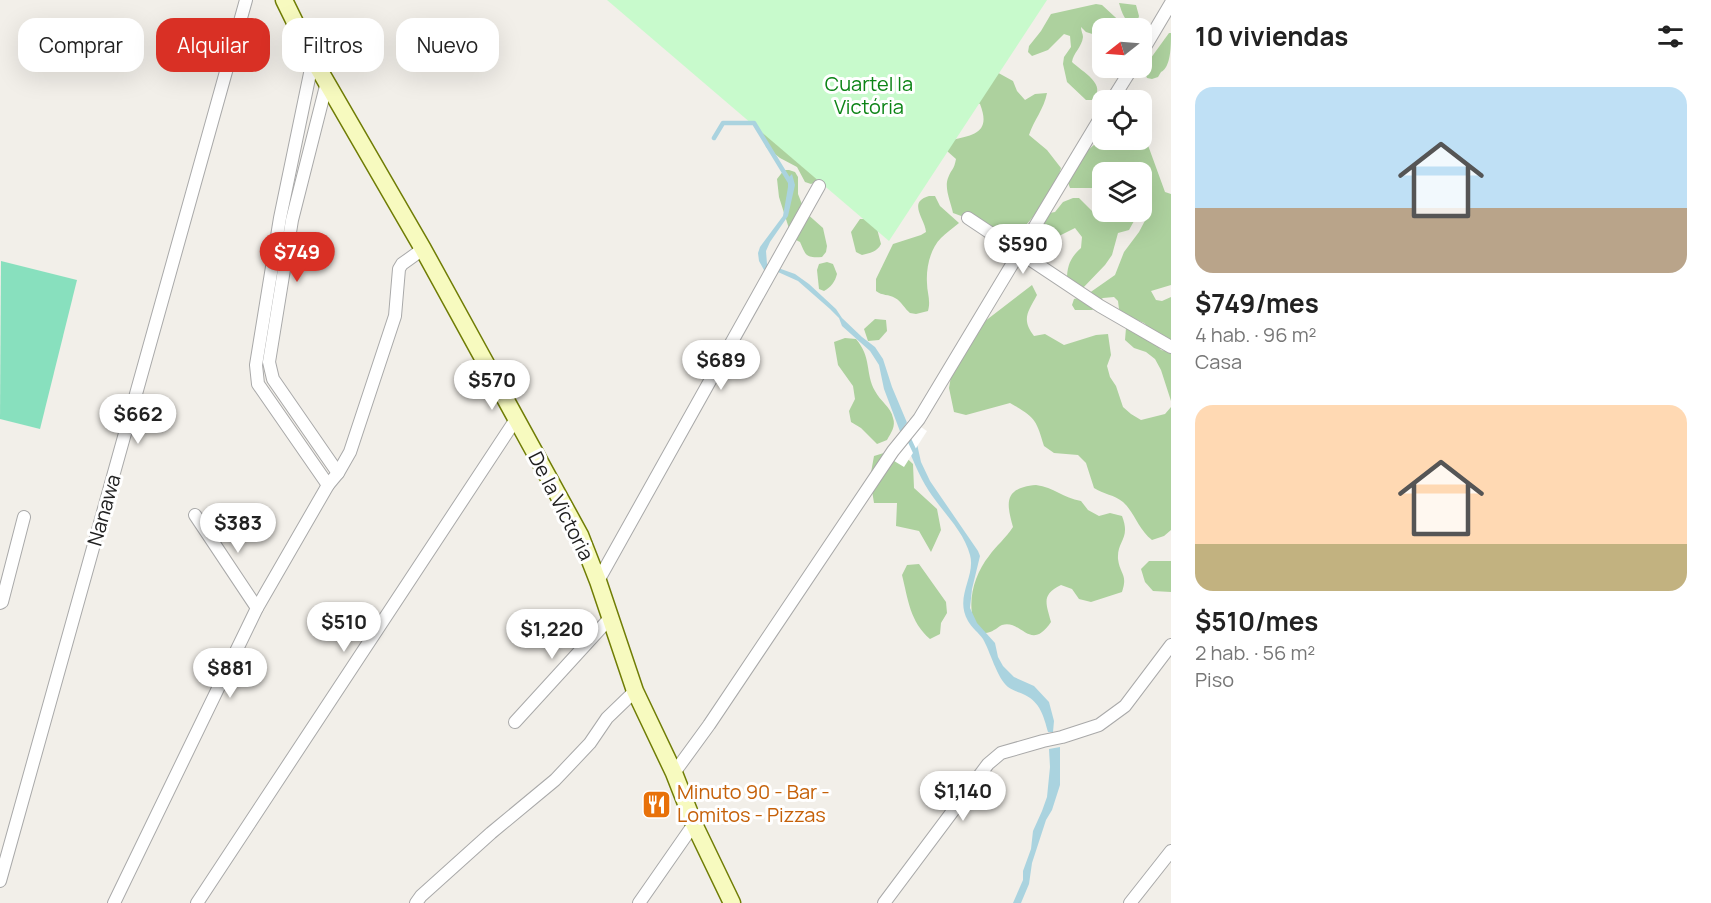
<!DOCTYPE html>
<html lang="es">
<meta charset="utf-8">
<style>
body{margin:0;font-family:Manrope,sans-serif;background:#f6f6f6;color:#222;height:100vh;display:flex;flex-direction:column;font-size:22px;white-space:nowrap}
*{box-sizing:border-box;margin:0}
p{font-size:20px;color:#767676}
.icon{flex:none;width:33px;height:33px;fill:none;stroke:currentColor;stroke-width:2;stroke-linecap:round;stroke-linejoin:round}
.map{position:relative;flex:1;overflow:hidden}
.details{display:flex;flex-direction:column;background:#fff;width:540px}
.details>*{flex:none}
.banner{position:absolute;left:18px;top:18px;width:570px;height:54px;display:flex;gap:12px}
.needle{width:39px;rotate:253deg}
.buttons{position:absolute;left:1092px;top:18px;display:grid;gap:12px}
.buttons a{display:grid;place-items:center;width:60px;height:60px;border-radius:12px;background:#fff;box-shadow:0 6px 24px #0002;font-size:30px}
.price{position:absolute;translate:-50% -51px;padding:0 14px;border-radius:21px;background:#fff;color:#222;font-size:20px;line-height:39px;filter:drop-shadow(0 2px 3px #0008)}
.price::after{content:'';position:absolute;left:50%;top:36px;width:18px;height:14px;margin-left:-9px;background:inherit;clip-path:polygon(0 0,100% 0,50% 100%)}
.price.selected{background:#d93025;color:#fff}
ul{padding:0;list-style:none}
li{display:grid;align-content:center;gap:12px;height:318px;padding:0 24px}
li span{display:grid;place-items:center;height:186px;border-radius:18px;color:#555}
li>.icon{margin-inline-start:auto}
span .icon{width:108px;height:108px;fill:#fffc;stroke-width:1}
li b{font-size:26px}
h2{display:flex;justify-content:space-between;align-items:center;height:72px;padding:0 24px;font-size:26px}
.pill{padding:0 21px;border-radius:18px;background:#fff;box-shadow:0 6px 24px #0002;font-size:21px;line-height:54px}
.pill.selected{background:#d93025;color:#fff}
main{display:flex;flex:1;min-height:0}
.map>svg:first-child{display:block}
</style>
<main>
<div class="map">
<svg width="1171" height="903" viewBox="0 0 1171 903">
<rect width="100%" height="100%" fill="#f2efe9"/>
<g fill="#add19e">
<path d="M 1119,3 L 1136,5 L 1139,16 L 1136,27 C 1125,23 1122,13 1119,3 Z"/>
<path d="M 1096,4 L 1102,5 L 1127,28 L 1102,28 L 1102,37 L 1086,32 L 1081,27 C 1081,31 1083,34 1083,37 C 1082,47 1073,53 1072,62 C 1081,71 1109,85 1092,100 L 1086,100 L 1067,82 L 1063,64 L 1064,57 L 1071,47 L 1070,36 L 1064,34 L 1048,50 L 1032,56 L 1028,52 L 1029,46 L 1041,31 L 1051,14 Z"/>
<path d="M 1169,33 L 1171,33 C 1171,46 1171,67 1161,72 L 1158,77 L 1152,79 L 1147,78 L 1145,73 L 1148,62 Z"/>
<path d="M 993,70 L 1013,81 L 1017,91 L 1025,100 L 1035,94 L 1047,93 C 1044,109 1034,120 1029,135 L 1047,150 L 1061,168 L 1058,178 L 1049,198 L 1026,225 L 1022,235 L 1015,244 L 964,217 L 953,213 C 951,203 944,188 948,178 C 952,168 954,170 956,159 L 947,151 L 952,140 C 975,135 991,132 980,104 L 969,99 Z"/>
<polygon points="1102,119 1102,140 1142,140 1142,133 1145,137 1165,192 1171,194 1171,285 1151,291 1156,300 1162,301 1171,297 1171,343 1159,333 1153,331 1144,323 1123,314 1119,309 1118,301 1114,297 1103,298 1098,301 1097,307 1092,310 1075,310 1072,305 1074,299 1085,296 1115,275 1124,252 1139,232 1150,211 1145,189 1142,184 1142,172 1102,172 1102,188 1070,188 1066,177 1069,167 1095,144 1094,132"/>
<polygon points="761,127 818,176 816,182 811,184 805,182 797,167 780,158 766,147"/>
<path d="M 784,170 L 789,170 L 795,172 L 798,177 L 798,194 L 805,212 L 823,228 L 827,246 L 826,252 L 822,257 C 806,258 806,256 800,242 L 792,238 L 779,197 L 777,179 Z"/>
<path d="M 929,196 L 935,196 L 940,206 L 959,223 C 953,228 946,233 941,238 C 930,249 926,268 927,283 C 927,293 931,300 928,311 L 916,314 L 910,313 C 905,309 901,301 895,298 C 889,294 882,296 876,291 L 876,279 L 893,244 L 921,235 L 926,232 C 925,219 907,202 929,196 Z"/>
<path d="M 1073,198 L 1079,198 L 1095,214 L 1105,220 L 1108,212 L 1139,212 L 1129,230 L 1118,233 L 1112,255 L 1105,265 L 1081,290 L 1067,280 C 1067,266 1070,258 1081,248 L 1082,237 L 1075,228 L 1055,238 L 1043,236 L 1040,225 L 1044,214 L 1055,212 L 1063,202 Z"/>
<path d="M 860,219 L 866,219 L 876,225 L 881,244 C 877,252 870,253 862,255 L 856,252 L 851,232 Z"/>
<path d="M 827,262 L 833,264 L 837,274 C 835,282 831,287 824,291 L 819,289 L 817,270 L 819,264 Z"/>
<path d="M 1032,285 L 1037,295 C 1028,312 1021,319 1034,336 L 1045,334 L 1064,345 L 1096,335 L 1108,334 L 1111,355 L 1107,366 L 1110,377 L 1116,386 L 1123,407 L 1131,414 L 1141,420 L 1165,414 L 1171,407 L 1171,530 L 1164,536 L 1152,540 C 1138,529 1135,513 1123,502 C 1115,495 1103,494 1094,488 L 1086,463 L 1078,455 L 1054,453 L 1044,446 C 1036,419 1035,417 1010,403 L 966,415 L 954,412 L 949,388 L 953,364 L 976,336 L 980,325 Z"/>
<polygon points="875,319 886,320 887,331 879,340 868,341 864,329"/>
<polygon points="1126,328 1146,332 1161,350 1171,352 1171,401 1161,370 1155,359 1146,352 1134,348 1125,340"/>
<path d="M 845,338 L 856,339 C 872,358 865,373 875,391 C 880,401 891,407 893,418 C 896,426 891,433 887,440 L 877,444 L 861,428 L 851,422 L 849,411 L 855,399 L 853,386 L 838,365 L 834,342 Z"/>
<polygon points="897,449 913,464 914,488 937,509 941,530 931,552 919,531 896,526 897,503 874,503 870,478 874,456"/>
<path d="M 1036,485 C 1054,487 1063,498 1081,501 L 1088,510 L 1099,516 L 1110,513 L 1122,516 C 1131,539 1117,540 1118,559 C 1120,575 1128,574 1122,592 L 1091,602 L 1079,599 L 1072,589 L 1061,585 C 1041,595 1046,603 1051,622 C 1030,653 1022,619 1002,625 C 1001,625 995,630 994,630 C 990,633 985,633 980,634 C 964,611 972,577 989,556 C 996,546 1006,538 1013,527 C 1006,502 1004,488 1036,485 Z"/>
<polygon points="1149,561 1171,561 1171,592 1153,591 1145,582 1141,569"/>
<path d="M 919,564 L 946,602 L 947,613 L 941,623 L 940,634 L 930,639 C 910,622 908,599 902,575 L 907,565 Z"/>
</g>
<polygon fill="#c8facc" points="607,0 1047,0 889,241"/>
<polygon fill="#88e0be" points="1,261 77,280 40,429 0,419"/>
<g fill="#aad3df">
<polygon points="792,174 795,185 788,216 770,242 766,251 767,264 795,274 809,284 836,309 842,318 862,337 875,347 883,359 892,387 908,425 901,434 884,389 879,365 870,351 842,326 839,318 830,309 798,281 778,272 770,273 764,270 759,261 758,253 760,247 783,216 788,187 788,178"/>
<path d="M 917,444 L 921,462 L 930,481 L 978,551 L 980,556 L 972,589 L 970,608 L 977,623 L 995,643 L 998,657 L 1003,666 L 1014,677 L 1034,686 L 1049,702 L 1054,721 L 1053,732 L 1048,732 C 1044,717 1040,702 1025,695 C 1020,692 1013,691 1008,687 C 997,678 990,651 983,639 C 979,633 972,628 968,621 C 954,597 976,576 970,555 C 965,535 948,517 936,501 C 925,487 917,470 910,453 Z"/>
<polygon points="1060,747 1060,785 1052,810 1046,820 1032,863 1029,884 1021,903 1013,903 1023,880 1023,871 1031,849 1033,831 1042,811 1047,797 1050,767 1049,749"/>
</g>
<polygon fill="#fff" points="909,419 927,431 904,467 886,456"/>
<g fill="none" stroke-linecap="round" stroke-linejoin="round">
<g stroke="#aad3df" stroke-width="4.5">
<polyline points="714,138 723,123 754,123 790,182"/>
<polyline points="907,435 915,452"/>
</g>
<defs>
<g id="street">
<polyline points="1142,52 1171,3"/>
<polyline points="313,59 280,218 256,365 258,384 328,485"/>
<polyline points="327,82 292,220 269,362 273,379 338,473"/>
<polyline points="1112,100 1132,68"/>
<polyline points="968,218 1100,306 1171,347"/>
<polyline points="195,515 257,608"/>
<polyline points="598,581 819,186"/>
<polyline points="0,603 2,602 24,517"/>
<polyline points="515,722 610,618"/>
<polyline points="674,773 709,725 893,451 919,419 1102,115"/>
<polyline points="0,881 246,0"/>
<polyline points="114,903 257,608 328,485 338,473 350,452 395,316 399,269 402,264 423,249"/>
<polyline points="197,903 516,419"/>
<polyline points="416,903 421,896 491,833 555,780 590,743 607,718 635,691"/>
<polyline points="639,903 694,824"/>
<polyline points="884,903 988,764 1001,753 1043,741 1062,737 1099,725 1125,706 1171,645"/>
<polyline points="1130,903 1171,851"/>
</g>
<polyline id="secondary" points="284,0 313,59 423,249 580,535 598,581 635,691 674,773 694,824 732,903"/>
</defs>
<use href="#street" stroke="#a9a9a9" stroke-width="14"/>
<use href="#secondary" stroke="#707d05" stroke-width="19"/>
<use href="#street" stroke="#fff" stroke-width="12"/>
<use href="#secondary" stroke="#f7fabf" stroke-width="16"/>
</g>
<defs>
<symbol id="restaurant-square" viewBox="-11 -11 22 22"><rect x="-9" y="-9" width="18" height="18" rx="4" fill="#e8710a" stroke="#fff"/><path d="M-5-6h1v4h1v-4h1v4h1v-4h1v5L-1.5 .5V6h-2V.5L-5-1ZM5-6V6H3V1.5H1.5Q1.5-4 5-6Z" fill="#fff"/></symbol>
</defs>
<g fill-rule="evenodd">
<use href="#restaurant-square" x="640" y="788" width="33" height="33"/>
</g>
<g text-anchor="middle" stroke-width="6" stroke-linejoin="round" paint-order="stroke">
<g font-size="20" fill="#0c8416" stroke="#fff">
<text x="869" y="91">Cuartel la<tspan x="869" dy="23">Victória</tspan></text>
</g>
<g font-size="20" fill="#222" stroke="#fff">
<text transform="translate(561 506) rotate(63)" y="7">De la Victoria</text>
<text transform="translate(104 510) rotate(-74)" y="7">Nanawa</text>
</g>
<g font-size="20" fill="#c56008" stroke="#fff" text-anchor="start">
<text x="677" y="799">Minuto 90 - Bar -<tspan x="677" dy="23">Lomitos - Pizzas</tspan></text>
</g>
</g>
</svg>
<div class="buttons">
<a><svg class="needle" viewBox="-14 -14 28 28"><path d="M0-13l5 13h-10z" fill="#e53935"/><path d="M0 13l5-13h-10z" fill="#767676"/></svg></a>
<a><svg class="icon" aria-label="locate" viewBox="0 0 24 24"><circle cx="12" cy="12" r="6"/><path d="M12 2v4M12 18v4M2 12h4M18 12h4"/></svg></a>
<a><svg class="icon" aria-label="layers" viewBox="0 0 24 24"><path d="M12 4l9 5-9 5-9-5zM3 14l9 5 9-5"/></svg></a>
</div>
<b class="price" style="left:1023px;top:275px">$590</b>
<b class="price selected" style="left:297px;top:283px">$749</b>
<b class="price" style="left:721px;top:391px">$689</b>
<b class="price" style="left:492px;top:411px">$570</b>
<b class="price" style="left:138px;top:445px">$662</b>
<b class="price" style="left:238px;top:554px">$383</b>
<b class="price" style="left:344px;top:653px">$510</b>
<b class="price" style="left:552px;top:660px">$1,220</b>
<b class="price" style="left:230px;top:699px">$881</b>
<b class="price" style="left:963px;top:822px">$1,140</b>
<div class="banner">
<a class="pill">Comprar</a>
<a class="pill selected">Alquilar</a>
<a class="pill">Filtros</a>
<a class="pill">Nuevo</a>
</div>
</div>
<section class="details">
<h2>10 viviendas<svg class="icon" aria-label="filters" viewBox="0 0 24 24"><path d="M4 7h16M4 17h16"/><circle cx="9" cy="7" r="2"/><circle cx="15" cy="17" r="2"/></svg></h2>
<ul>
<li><span style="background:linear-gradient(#bfe0f5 65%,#b9a48a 0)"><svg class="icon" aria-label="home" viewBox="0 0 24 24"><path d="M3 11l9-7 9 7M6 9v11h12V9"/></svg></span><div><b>$749/mes</b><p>4 hab. · 96 m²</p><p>Casa</p></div></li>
<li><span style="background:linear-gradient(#ffd9b3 75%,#c2b280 0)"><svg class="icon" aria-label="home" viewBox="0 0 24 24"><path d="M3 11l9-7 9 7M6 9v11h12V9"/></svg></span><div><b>$510/mes</b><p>2 hab. · 56 m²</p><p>Piso</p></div></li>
</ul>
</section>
</main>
